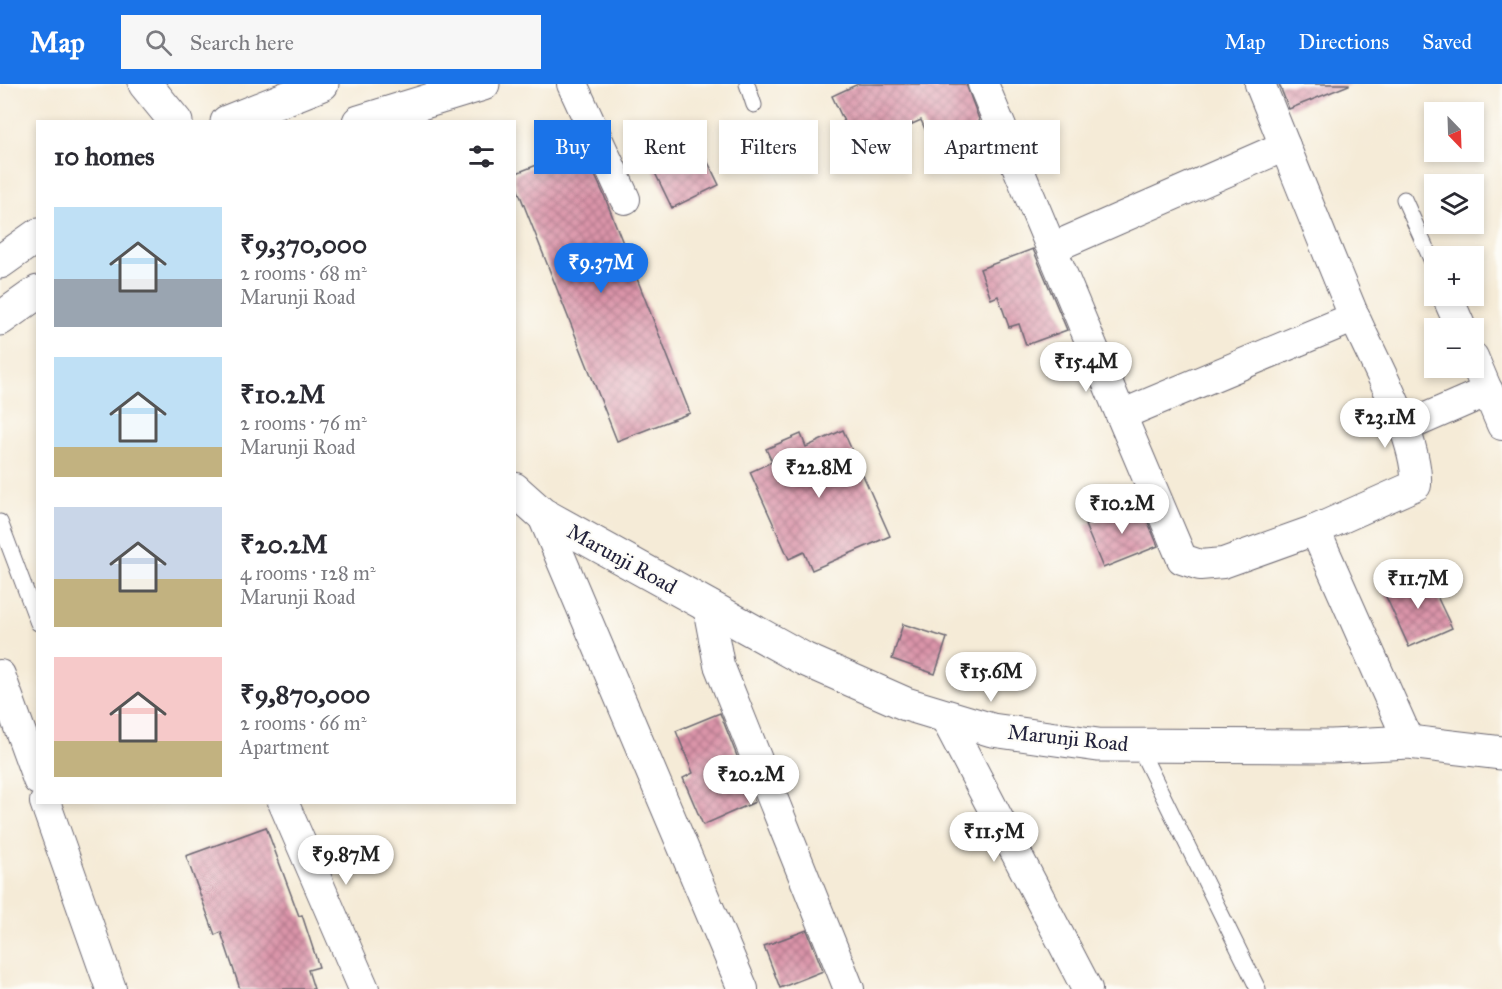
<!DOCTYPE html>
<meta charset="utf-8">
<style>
body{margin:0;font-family:"IM FELL Great Primer",serif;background:#f7f7f7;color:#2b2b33;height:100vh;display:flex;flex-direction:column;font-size:22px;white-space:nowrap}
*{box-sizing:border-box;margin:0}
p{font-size:20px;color:#7c7c81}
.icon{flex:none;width:33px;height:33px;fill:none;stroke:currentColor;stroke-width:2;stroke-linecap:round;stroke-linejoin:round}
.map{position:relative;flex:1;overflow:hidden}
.sheet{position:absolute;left:36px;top:36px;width:480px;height:684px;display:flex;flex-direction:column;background:#fff;border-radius:0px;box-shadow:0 3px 9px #0003}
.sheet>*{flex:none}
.banner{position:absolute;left:534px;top:36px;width:570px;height:54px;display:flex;gap:12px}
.needle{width:39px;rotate:157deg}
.tools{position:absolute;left:1424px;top:18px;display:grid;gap:12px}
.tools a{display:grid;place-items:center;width:60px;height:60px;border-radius:0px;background:#fff;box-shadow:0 3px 9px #0003;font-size:30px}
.price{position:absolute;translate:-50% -51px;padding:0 14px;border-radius:21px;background:#fff;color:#222;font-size:20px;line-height:39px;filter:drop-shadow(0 2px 3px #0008)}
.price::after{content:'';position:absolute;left:50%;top:36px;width:18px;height:14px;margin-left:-9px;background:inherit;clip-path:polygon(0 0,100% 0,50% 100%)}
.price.on{background:#1a73e8;color:#fff}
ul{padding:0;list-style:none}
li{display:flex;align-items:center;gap:18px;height:150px;padding:0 18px}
li span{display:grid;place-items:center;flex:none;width:168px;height:120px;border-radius:0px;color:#555}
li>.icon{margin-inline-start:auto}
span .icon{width:72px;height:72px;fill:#fffc;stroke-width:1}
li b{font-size:26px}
h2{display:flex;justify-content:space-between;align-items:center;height:72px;padding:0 18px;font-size:26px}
.pill{padding:0 21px;border-radius:0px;background:#fff;box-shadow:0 3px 9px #0003;font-size:21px;line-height:54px}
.pill.on{background:#1a73e8;color:#fff}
header{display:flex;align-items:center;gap:36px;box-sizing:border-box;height:84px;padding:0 30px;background:#1a73e8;color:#fff}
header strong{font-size:28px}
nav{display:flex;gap:33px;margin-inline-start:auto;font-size:21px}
.search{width:420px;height:54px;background:#f7f7f7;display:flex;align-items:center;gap:15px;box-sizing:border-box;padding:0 21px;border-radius:0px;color:#7c7c81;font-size:22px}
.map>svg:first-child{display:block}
</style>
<header>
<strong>Map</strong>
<div class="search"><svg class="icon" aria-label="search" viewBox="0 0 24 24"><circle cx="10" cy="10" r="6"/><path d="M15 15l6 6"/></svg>Search here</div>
<nav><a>Map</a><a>Directions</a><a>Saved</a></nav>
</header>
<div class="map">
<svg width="1502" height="905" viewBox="0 0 1502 905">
<defs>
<pattern id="building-cross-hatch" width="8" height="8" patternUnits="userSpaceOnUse" patternTransform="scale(1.5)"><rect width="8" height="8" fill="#da94a9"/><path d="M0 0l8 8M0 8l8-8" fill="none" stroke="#b0788b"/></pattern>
</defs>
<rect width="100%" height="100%" fill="#fdfcf7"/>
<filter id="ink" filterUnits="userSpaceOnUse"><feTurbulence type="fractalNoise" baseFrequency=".0167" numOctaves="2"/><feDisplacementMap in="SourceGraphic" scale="12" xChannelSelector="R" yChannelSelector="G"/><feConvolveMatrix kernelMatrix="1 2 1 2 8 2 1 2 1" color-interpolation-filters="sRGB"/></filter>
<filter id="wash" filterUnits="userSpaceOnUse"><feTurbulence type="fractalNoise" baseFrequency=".008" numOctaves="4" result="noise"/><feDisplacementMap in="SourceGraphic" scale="24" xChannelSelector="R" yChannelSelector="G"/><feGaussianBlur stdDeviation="1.35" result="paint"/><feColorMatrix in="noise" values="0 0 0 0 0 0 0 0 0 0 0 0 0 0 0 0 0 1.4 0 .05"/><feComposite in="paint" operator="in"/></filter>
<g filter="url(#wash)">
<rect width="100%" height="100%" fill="#f5ebd7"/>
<g id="blocks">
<g fill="url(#building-cross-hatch)">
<polygon points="858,0 966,0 980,38 975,41 976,43 948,56 946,53 931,59 921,36 857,65 832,12"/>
<polygon points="1279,0 1349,0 1349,1 1289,25"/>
<polygon points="690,41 719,101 672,124 643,64"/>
<polygon points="582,63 604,111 690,329 617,357 514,96 514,90"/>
<polygon points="1033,165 1067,246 1026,261 1019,240 1009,243 998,212 991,215 980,185"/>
<polygon points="843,346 890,452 812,486 804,468 789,475 750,388 772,378 766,365 801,350 806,363"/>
<polygon points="1140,419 1158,462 1103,484 1085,441"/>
<polygon points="1426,489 1452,544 1409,563 1384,508"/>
<polygon points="903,540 947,554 935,590 892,575"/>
<polygon points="720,629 755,718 703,741 683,694 693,689 676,647"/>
<polygon points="266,743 299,832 302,831 319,883 308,886 314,905 240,905 221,848 215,851 186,772"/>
<polygon points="807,846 823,887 780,904 764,862"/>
</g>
</g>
</g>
<g filter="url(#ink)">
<use href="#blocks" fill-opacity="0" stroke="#6c6872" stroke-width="1.5"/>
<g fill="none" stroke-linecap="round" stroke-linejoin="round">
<defs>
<g id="service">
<polyline points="747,0 754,21"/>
<polyline points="1404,115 1434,182"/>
<polyline points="0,438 38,539"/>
<polyline points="1138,661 1258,905"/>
</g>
<g id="minor">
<polyline points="572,0 625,115"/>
<polyline points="983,0 1121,331 1355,233"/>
<path d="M 1260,0 C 1291,77 1322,155 1354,232 C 1373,277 1419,355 1416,401 L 1315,446 L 1409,658"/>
<polyline points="1052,164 1285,62"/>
<polyline points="1450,219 1461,244"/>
<polyline points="1473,273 1502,341"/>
<polyline points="1121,331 1182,475 1200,481 1223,479 1315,446"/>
<polyline points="1403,344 1488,307"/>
<polyline points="542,430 743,905"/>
<polyline points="708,523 719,581 849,905"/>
<polyline points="0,591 38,696"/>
<polyline points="944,631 1087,905"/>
<polyline points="45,718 111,905"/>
<polyline points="283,718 364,905"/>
</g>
<g id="tertiary">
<polyline points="145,0 176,38"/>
<polyline points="514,405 542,430 804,575 906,620 992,646 1098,661 1332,662 1409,658 1502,669"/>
</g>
<g id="secondary">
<polyline points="227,38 322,0"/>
<polyline points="359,38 483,0"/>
<polyline points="0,178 38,151"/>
<polyline points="0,235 38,208"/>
</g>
</defs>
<use href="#service" stroke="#6c6872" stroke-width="17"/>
<use href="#minor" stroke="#6c6872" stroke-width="32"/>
<use href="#tertiary" stroke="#6c6872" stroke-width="35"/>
<use href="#secondary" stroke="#6c6872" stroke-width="35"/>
<use href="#service" stroke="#fff" stroke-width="15"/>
<use href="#minor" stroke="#fff" stroke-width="30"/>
<use href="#tertiary" stroke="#fff" stroke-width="33"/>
<use href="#secondary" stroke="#fff" stroke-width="33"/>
</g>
</g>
<g text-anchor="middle" stroke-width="4.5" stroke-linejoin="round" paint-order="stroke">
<g font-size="21" fill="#22223b" stroke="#fdfcf7">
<text transform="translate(622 475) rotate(29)" y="7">Marunji Road</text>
<text transform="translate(1068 654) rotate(6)" y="7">Marunji Road</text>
</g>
</g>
</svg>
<div class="tools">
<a><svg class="needle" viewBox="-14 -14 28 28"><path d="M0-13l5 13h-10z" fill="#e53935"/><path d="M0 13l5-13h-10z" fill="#7c7c81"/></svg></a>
<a><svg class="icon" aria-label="layers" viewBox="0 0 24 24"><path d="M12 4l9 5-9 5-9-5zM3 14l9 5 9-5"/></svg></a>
<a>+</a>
<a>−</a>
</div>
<b class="price on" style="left:601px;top:210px">₹9.37M</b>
<b class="price" style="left:1086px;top:309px">₹15.4M</b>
<b class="price" style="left:1385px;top:365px">₹23.1M</b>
<b class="price" style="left:819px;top:415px">₹22.8M</b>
<b class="price" style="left:1122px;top:451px">₹10.2M</b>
<b class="price" style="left:1418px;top:526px">₹11.7M</b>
<b class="price" style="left:991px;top:619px">₹15.6M</b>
<b class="price" style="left:751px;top:722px">₹20.2M</b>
<b class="price" style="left:994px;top:779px">₹11.5M</b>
<b class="price" style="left:346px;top:802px">₹9.87M</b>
<div class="banner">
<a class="pill on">Buy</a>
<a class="pill">Rent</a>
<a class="pill">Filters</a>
<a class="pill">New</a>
<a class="pill">Apartment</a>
</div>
<section class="sheet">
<h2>10 homes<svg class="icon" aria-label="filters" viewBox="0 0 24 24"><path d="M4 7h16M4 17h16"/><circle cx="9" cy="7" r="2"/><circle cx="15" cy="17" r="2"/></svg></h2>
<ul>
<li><span style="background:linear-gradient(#bfe0f5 60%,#9aa5b1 0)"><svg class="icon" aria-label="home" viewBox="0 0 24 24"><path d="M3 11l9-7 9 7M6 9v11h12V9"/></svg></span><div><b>₹9,370,000</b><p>2 rooms · 68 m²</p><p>Marunji Road</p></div></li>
<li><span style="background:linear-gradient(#bfe0f5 75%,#c2b280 0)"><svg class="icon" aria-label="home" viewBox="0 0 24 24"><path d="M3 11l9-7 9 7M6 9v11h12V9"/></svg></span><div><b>₹10.2M</b><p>2 rooms · 76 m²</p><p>Marunji Road</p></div></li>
<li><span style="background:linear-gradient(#c9d6e8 60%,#c2b280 0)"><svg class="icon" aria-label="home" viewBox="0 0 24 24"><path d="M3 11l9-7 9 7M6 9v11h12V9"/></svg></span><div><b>₹20.2M</b><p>4 rooms · 128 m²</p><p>Marunji Road</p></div></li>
<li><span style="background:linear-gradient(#f6c9c9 70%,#c2b280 0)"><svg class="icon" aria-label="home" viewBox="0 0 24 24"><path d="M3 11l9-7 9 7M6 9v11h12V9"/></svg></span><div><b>₹9,870,000</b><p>2 rooms · 66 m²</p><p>Apartment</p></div></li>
</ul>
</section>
</div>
